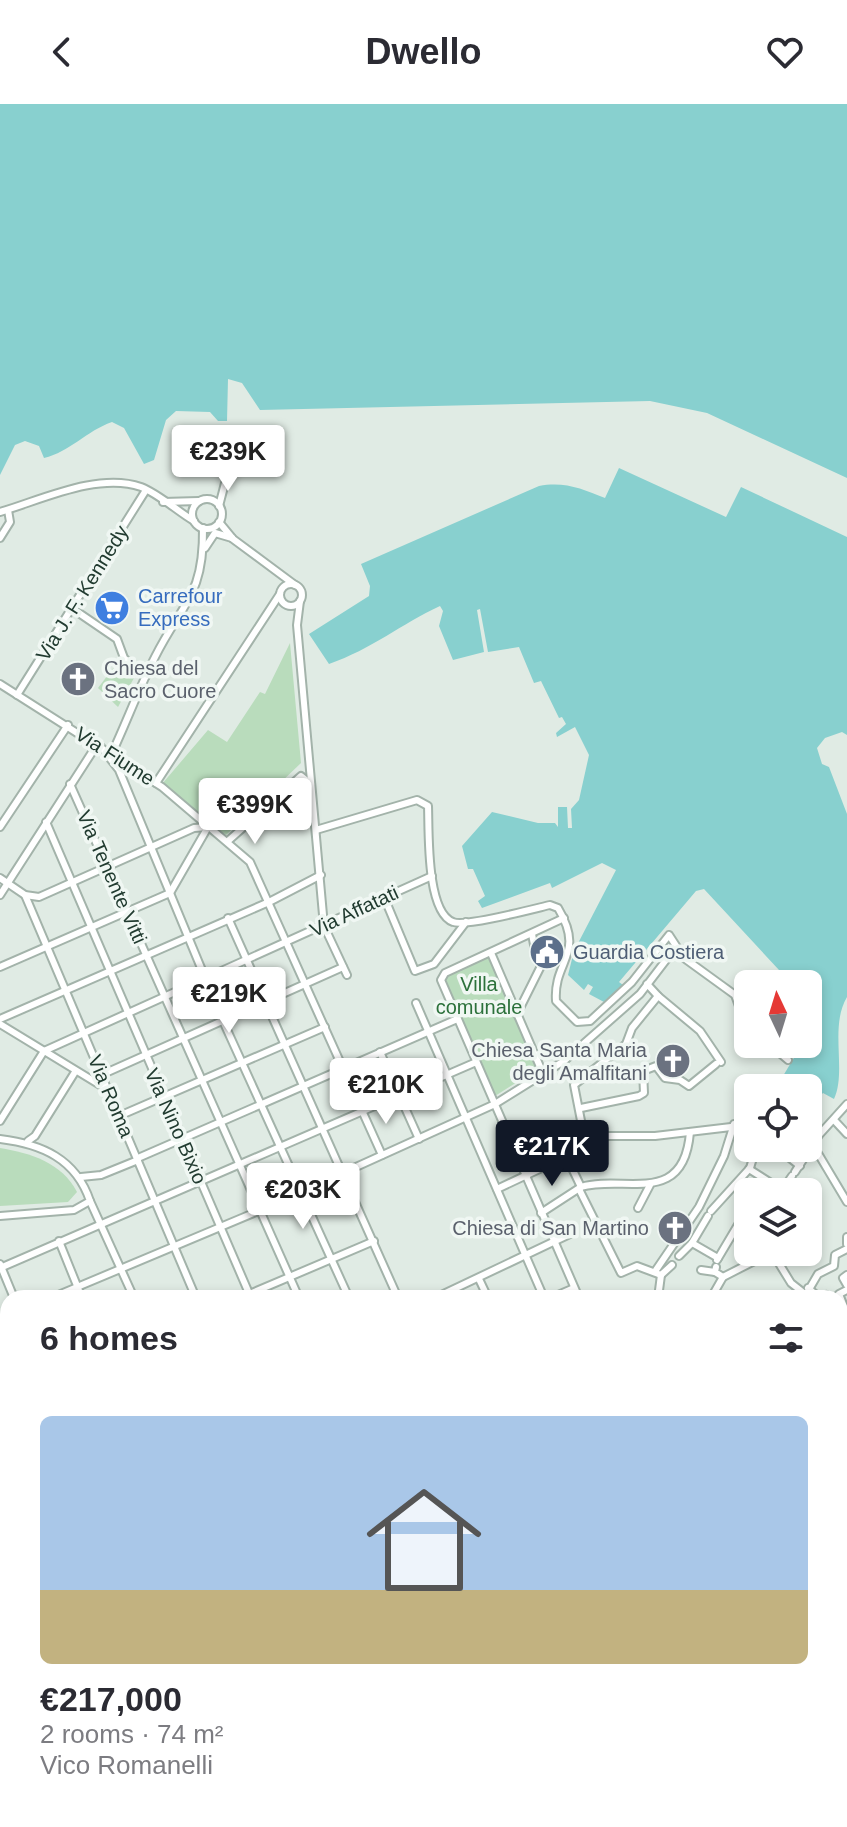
<!DOCTYPE html>
<meta charset="utf-8">
<style>
body{margin:0;font-family:Helvetica,sans-serif;background:#f7f7f7;color:#2b2b33;height:100vh;display:flex;flex-direction:column;font-size:30px;white-space:nowrap}
*{box-sizing:border-box;margin:0}
p{font-size:26px;color:#7c7c81}
.icon{flex:none;width:44px;height:44px;fill:none;stroke:currentColor;stroke-width:2;stroke-linecap:round;stroke-linejoin:round}
.map{position:relative;flex:1;overflow:hidden}
.side{position:absolute;left:0px;top:1186px;width:848px;height:538px;display:flex;flex-direction:column;background:#fff;border-radius:24px 24px 0 0;box-shadow:0 4px 12px #0003}
.side>*{flex:none}
.needle{width:52px;rotate:356deg}
.buttons{position:absolute;left:734px;top:866px;display:grid;gap:16px}
.buttons a{display:grid;place-items:center;width:88px;height:88px;border-radius:12px;background:#fff;box-shadow:0 4px 12px #0003;font-size:40px}
.price{position:absolute;translate:-50% -68px;padding:0 18px;border-radius:8px;background:#fff;color:#222;font-size:26px;line-height:52px;filter:drop-shadow(0 2px 4px #0008)}
.price::after{content:'';position:absolute;left:50%;top:48px;width:24px;height:18px;margin-left:-12px;background:inherit;clip-path:polygon(0 0,100% 0,50% 100%)}
.price.selected{background:#111827;color:#fff}
ul{padding:0;list-style:none}
li{display:grid;align-content:center;gap:16px;height:424px;padding:0 40px}
li+li{border-top:2px solid #e1e1e2}
li span{display:grid;place-items:center;height:248px;border-radius:12px;color:#555}
li>.icon{margin-inline-start:auto}
span .icon{width:144px;height:144px;fill:#fffc;stroke-width:1}
li b{font-size:34px}
h2{display:flex;justify-content:space-between;align-items:center;height:96px;padding:0 40px;font-size:34px}
header{display:flex;justify-content:space-between;align-items:center;height:104px;padding:0 40px;background:#fff;font-size:36px;font-weight:800}
.map>svg:first-child{display:block}
</style>
<header><svg class="icon" aria-label="back" viewBox="0 0 24 24"><path d="M15 5l-7 7 7 7"/></svg>Dwello<svg class="icon" aria-label="heart" viewBox="0 0 24 24"><path d="M12 20l-8-8c-3-5 5-10 8-4 3-6 11-1 8 4z"/></svg></header>
<div class="map">
<svg width="847" height="1723" viewBox="0 0 847 1723">
<rect width="100%" height="100%" fill="#e0ebe4"/>
<g fill="#b9dcbc">
<polygon points="290,539 301,659 226,731 162,680 208,626 227,638 260,588 265,590"/>
<polygon points="114,563 134,574 118,603 98,584"/>
<polygon points="490,851 538,965 495,992 444,874"/>
<path d="M 0,1044 C 31,1049 62,1059 77,1088 L 68,1098 L 0,1102 Z"/>
<polygon points="8,1575 8,1716 25,1716 25,1723 0,1723 0,1594"/>
</g>
<g fill="#88d0cf">
<path d="M 0,0 L 847,0 L 847,374 L 707,309 L 650,297 L 260,306 L 242,279 L 228,275 L 227,317 L 218,317 L 210,308 L 176,307 L 166,316 L 154,356 L 144,360 L 124,324 L 112,318 C 86,327 70,348 44,354 L 39,342 L 25,337 L 15,341 L 0,371 Z"/>
<path d="M 619,364 L 726,413 L 741,383 L 847,433 L 847,631 L 842,628 L 825,634 L 817,644 L 822,660 L 829,663 L 847,710 L 847,893 C 829,923 847,967 834,995 L 823,989 L 818,994 L 808,984 L 783,972 L 798,947 L 797,940 L 808,940 L 808,880 L 783,880 L 779,866 L 704,785 L 696,787 L 619,878 L 623,881 L 604,898 L 589,890 L 593,883 L 588,880 L 584,886 L 568,871 L 574,847 L 616,766 L 602,759 L 552,784 L 550,779 L 482,804 L 478,797 L 485,792 L 473,765 L 468,765 L 462,742 L 492,708 L 538,719 L 555,719 L 558,723 L 558,703 L 567,703 L 568,724 L 572,724 L 571,705 L 579,696 L 589,651 L 575,623 L 557,633 L 556,629 L 566,620 L 562,613 L 559,614 L 541,577 L 534,579 L 519,543 L 488,548 L 480,505 L 477,506 L 484,548 L 453,556 L 439,522 L 443,507 L 440,502 C 401,520 372,545 329,560 L 309,530 L 369,492 L 370,482 L 361,460 L 539,382 C 564,377 583,385 605,394 Z"/>
</g>
<g fill="none" stroke-linecap="round" stroke-linejoin="round">
<g stroke="#88d0cf" stroke-width="2">
<polyline points="8,1586 8,1610"/>
<polyline points="26,1723 26,1716"/>
<polyline points="141,1723 144,1723"/>
<polyline points="185,1723 195,1723"/>
<polyline points="269,1723 277,1716"/>
</g>
<defs>
<g id="minor">
<circle cx="207" cy="410" r="15"/>
<polyline points="163,398 199,397"/>
<polyline points="219,402 225,379"/>
<path d="M 0,408 C 41,396 98,368 141,383 C 159,390 177,407 194,417"/>
<polyline points="219,418 233,435 295,481"/>
<polyline points="0,434 10,418 8,406"/>
<polyline points="205,444 215,429 232,434"/>
<circle cx="291" cy="491" r="11"/>
<polyline points="300,497 297,521 324,822 347,871"/>
<polyline points="73,505 117,535 124,554 146,572"/>
<polyline points="0,580 162,683 250,758 382,1051"/>
<polyline points="17,591 146,386"/>
<path d="M 112,649 C 127,617 139,584 155,553 C 182,499 204,492 203,424"/>
<polyline points="156,679 280,490"/>
<polyline points="70,680 299,1194"/>
<polyline points="46,718 251,1194"/>
<polyline points="0,723 68,621"/>
<path d="M 316,726 L 417,696 L 428,702 C 429,727 426,808 453,818 C 465,823 533,805 550,801 L 558,804 C 586,851 553,856 556,897 L 577,918 L 590,917 L 632,878 L 669,831 L 684,854 L 735,891 L 748,927"/>
<polyline points="228,737 301,672 311,680"/>
<polyline points="0,774 25,791 39,793 194,724 208,723"/>
<polyline points="0,791 98,639 119,666 223,917 349,1194"/>
<polyline points="25,791 196,1194"/>
<polyline points="384,793 415,867 434,860 466,818"/>
<polyline points="228,814 398,1194"/>
<polyline points="564,814 445,869 441,876 579,1194"/>
<polyline points="491,849 544,972"/>
<polyline points="0,863 170,789 208,723"/>
<polyline points="658,892 700,927 721,958"/>
<polyline points="416,899 544,1194"/>
<polyline points="517,910 544,856 545,852 535,846 532,830"/>
<polyline points="0,915 269,798 321,771"/>
<polyline points="0,920 105,984"/>
<polyline points="769,940 788,956"/>
<polyline points="380,948 419,1035"/>
<polyline points="101,971 343,863"/>
<polyline points="581,1004 639,992 644,989 643,967 656,962 665,974 680,976 689,982 716,960"/>
<polyline points="119,1012 325,923"/>
<polyline points="834,1016 847,1030"/>
<polyline points="0,1017 44,947 432,772"/>
<polyline points="584,1032 655,1032 748,1021"/>
<path d="M 0,1035 C 42,1040 76,1055 90,1097 L 74,1106 L 0,1112"/>
<polyline points="28,1037 35,1032 75,968"/>
<polyline points="813,1041 847,1098"/>
<polyline points="781,1047 800,1062"/>
<polyline points="138,1054 455,916"/>
<polyline points="749,1065 771,1079 772,1088"/>
<polyline points="795,1068 819,1031 847,1000"/>
<polyline points="81,1073 101,1071 138,1056"/>
<polyline points="581,1083 560,1039 565,1033 584,1032 574,981 626,940 632,924 658,892 647,880"/>
<path d="M 581,1083 C 624,1070 684,1104 690,1028"/>
<polyline points="497,1085 565,1053"/>
<polyline points="579,1085 621,1169 637,1162 661,1171"/>
<polyline points="781,1088 792,1072"/>
<polyline points="90,1097 134,1194"/>
<polyline points="638,1104 650,1081"/>
<polyline points="711,1107 750,1064 756,1044"/>
<polyline points="541,1109 581,1083"/>
<polyline points="847,1133 847,1140"/>
<polyline points="59,1137 82,1194"/>
<polyline points="692,1139 718,1154"/>
<polyline points="772,1148 791,1179 805,1190"/>
<polyline points="679,1152 692,1139 708,1112"/>
<polyline points="717,1156 739,1119 748,1112"/>
<polyline points="0,1160 14,1194"/>
<polyline points="0,1164 474,959"/>
<polyline points="656,1166 699,1103 724,1052 734,1020"/>
<polyline points="701,1166 715,1168"/>
<polyline points="661,1171 672,1161"/>
<polyline points="847,1171 843,1174 847,1181"/>
<polyline points="723,1173 772,1148"/>
<polyline points="479,1175 488,1194"/>
<polyline points="808,1184 820,1194"/>
<polyline points="847,1186 839,1190 847,1210"/>
<polyline points="51,1194 261,1106 495,1000 564,957 640,890 676,843"/>
<polyline points="240,1194 374,1137"/>
<polyline points="435,1194 572,1129"/>
<polyline points="551,1194 574,1184"/>
<polyline points="658,1194 661,1171"/>
<polyline points="711,1194 723,1173 715,1168 716,1163"/>
<polyline points="758,1194 759,1193"/>
<polyline points="804,1194 818,1170 834,1162 835,1151 847,1145"/>
<polyline points="820,1194 826,1191 828,1194"/>
<polyline points="0,1216 8,1213"/>
<polyline points="840,1225 845,1239"/>
<polyline points="0,1297 8,1293"/>
<polyline points="840,1314 847,1311"/>
<polyline points="840,1330 847,1345"/>
<polyline points="0,1390 8,1387"/>
<polyline points="0,1398 8,1417"/>
<polyline points="840,1411 847,1426"/>
<polyline points="0,1452 8,1451"/>
<polyline points="840,1465 847,1462"/>
<polyline points="840,1487 847,1496"/>
<polyline points="840,1612 847,1610"/>
<polyline points="840,1706 847,1714"/>
<polyline points="430,1716 434,1723"/>
<polyline points="641,1716 647,1720"/>
<polyline points="807,1716 814,1723"/>
<polyline points="831,1716 836,1723"/>
<polyline points="100,1723 103,1716"/>
<polyline points="278,1723 287,1716"/>
<polyline points="355,1723 356,1716"/>
<polyline points="593,1723 596,1716"/>
<polyline points="786,1723 793,1716"/>
</g>
<polyline id="tertiary" points="700,1723 702,1716"/>
</defs>
<use href="#minor" stroke="#a3b3aa" stroke-width="10"/>
<use href="#tertiary" stroke="#a3b3aa" stroke-width="12"/>
<use href="#minor" stroke="#fff" stroke-width="6"/>
<use href="#tertiary" stroke="#fff" stroke-width="8"/>
<g stroke="#5b776b" stroke-width="2" stroke-dasharray="16 8" stroke-linecap="butt">
<polyline points="0,1305 8,1309"/>
<polyline points="534,1716 541,1723"/>
</g>
</g>
<defs>
<symbol id="supermarket-disc" viewBox="-11 -11 22 22"><circle r="9.5" fill="#3f7fe0" stroke="#f0f7f3"/><path d="M-6-5.5h2.5l.6 2H6L4.5 2H-2.5L-4.4-4H-6ZM-1.5 3.2a1.3 1.3 0 1 0 .1 0ZM3 3.2a1.3 1.3 0 1 0 .1 0Z" fill="#fff"/></symbol>
<symbol id="church-disc" viewBox="-11 -11 22 22"><circle r="9.5" fill="#6b7280" stroke="#f0f7f3"/><path d="M-1.2-6h2.4v3.5h3.3v2.4h-3.3V6h-2.4V-.1h-3.3v-2.4h3.3Z" fill="#fff"/></symbol>
<symbol id="civic-disc" viewBox="-11 -11 22 22"><circle r="9.5" fill="#5c6f8a" stroke="#f0f7f3"/><path d="M-.6-6.5H3V-4.5H.6V-3L4-1V1h2V6H-6V1h2V-1L-.6-3ZM-1.2 2.5V6h2.4V2.5Z" fill="#fff"/></symbol>
</defs>
<g fill-rule="evenodd">
<use href="#supermarket-disc" x="92" y="484" width="40" height="40"/>
<use href="#church-disc" x="58" y="555" width="40" height="40"/>
<use href="#civic-disc" x="527" y="828" width="40" height="40"/>
<use href="#church-disc" x="653" y="937" width="40" height="40"/>
<use href="#church-disc" x="655" y="1104" width="40" height="40"/>
</g>
<g text-anchor="middle" stroke-width="7" stroke-linejoin="round" paint-order="stroke">
<g font-size="20" fill="#213b30" stroke="#f0f7f3">
<text transform="translate(82 489) rotate(-58)" y="7">Via J. F. Kennedy</text>
<text transform="translate(115 652) rotate(33)" y="7">Via Fiume</text>
<text transform="translate(112 773) rotate(66)" y="7">Via Tenente Vitti</text>
<text transform="translate(354 807) rotate(-25)" y="7">Via Affatati</text>
<text transform="translate(111 992) rotate(67)" y="7">Via Roma</text>
<text transform="translate(176 1022) rotate(66)" y="7">Via Nino Bixio</text>
</g>
<g font-size="20" fill="#366cbe" stroke="#f0f7f3" text-anchor="start">
<text x="138" y="499">Carrefour<tspan x="138" dy="23">Express</tspan></text>
</g>
<g font-size="20" fill="#5b616d" stroke="#f0f7f3" text-anchor="end">
<text x="104" y="571" text-anchor="start">Chiesa del<tspan x="104" dy="23">Sacro Cuore</tspan></text>
<text x="647" y="953">Chiesa Santa Maria<tspan x="647" dy="23">degli Amalfitani</tspan></text>
<text x="649" y="1131">Chiesa di San Martino</text>
</g>
<g font-size="20" fill="#4e5e75" stroke="#f0f7f3" text-anchor="start">
<text x="573" y="855">Guardia Costiera</text>
</g>
<g font-size="20" fill="#2c713b" stroke="#f0f7f3">
<text x="479" y="887">Villa<tspan x="479" dy="23">comunale</tspan></text>
</g>
</g>
</svg>
<div class="buttons">
<a><svg class="needle" viewBox="-14 -14 28 28"><path d="M0-13l5 13h-10z" fill="#e53935"/><path d="M0 13l5-13h-10z" fill="#7c7c81"/></svg></a>
<a><svg class="icon" aria-label="locate" viewBox="0 0 24 24"><circle cx="12" cy="12" r="6"/><path d="M12 2v4M12 18v4M2 12h4M18 12h4"/></svg></a>
<a><svg class="icon" aria-label="layers" viewBox="0 0 24 24"><path d="M12 4l9 5-9 5-9-5zM3 14l9 5 9-5"/></svg></a>
</div>
<b class="price" style="left:228px;top:389px">€239K</b>
<b class="price" style="left:255px;top:742px">€399K</b>
<b class="price" style="left:229px;top:931px">€219K</b>
<b class="price" style="left:386px;top:1022px">€210K</b>
<b class="price selected" style="left:552px;top:1084px">€217K</b>
<b class="price" style="left:303px;top:1127px">€203K</b>
<section class="side">
<h2>6 homes<svg class="icon" aria-label="filters" viewBox="0 0 24 24"><path d="M4 7h16M4 17h16"/><circle cx="9" cy="7" r="2"/><circle cx="15" cy="17" r="2"/></svg></h2>
<ul>
<li><span style="background:linear-gradient(#a9c7e8 70%,#c2b280 0)"><svg class="icon" aria-label="home" viewBox="0 0 24 24"><path d="M3 11l9-7 9 7M6 9v11h12V9"/></svg></span><div><b>€217,000</b><p>2 rooms · 74 m²</p><p>Vico Romanelli</p></div></li>
</ul>
</section>
</div>
